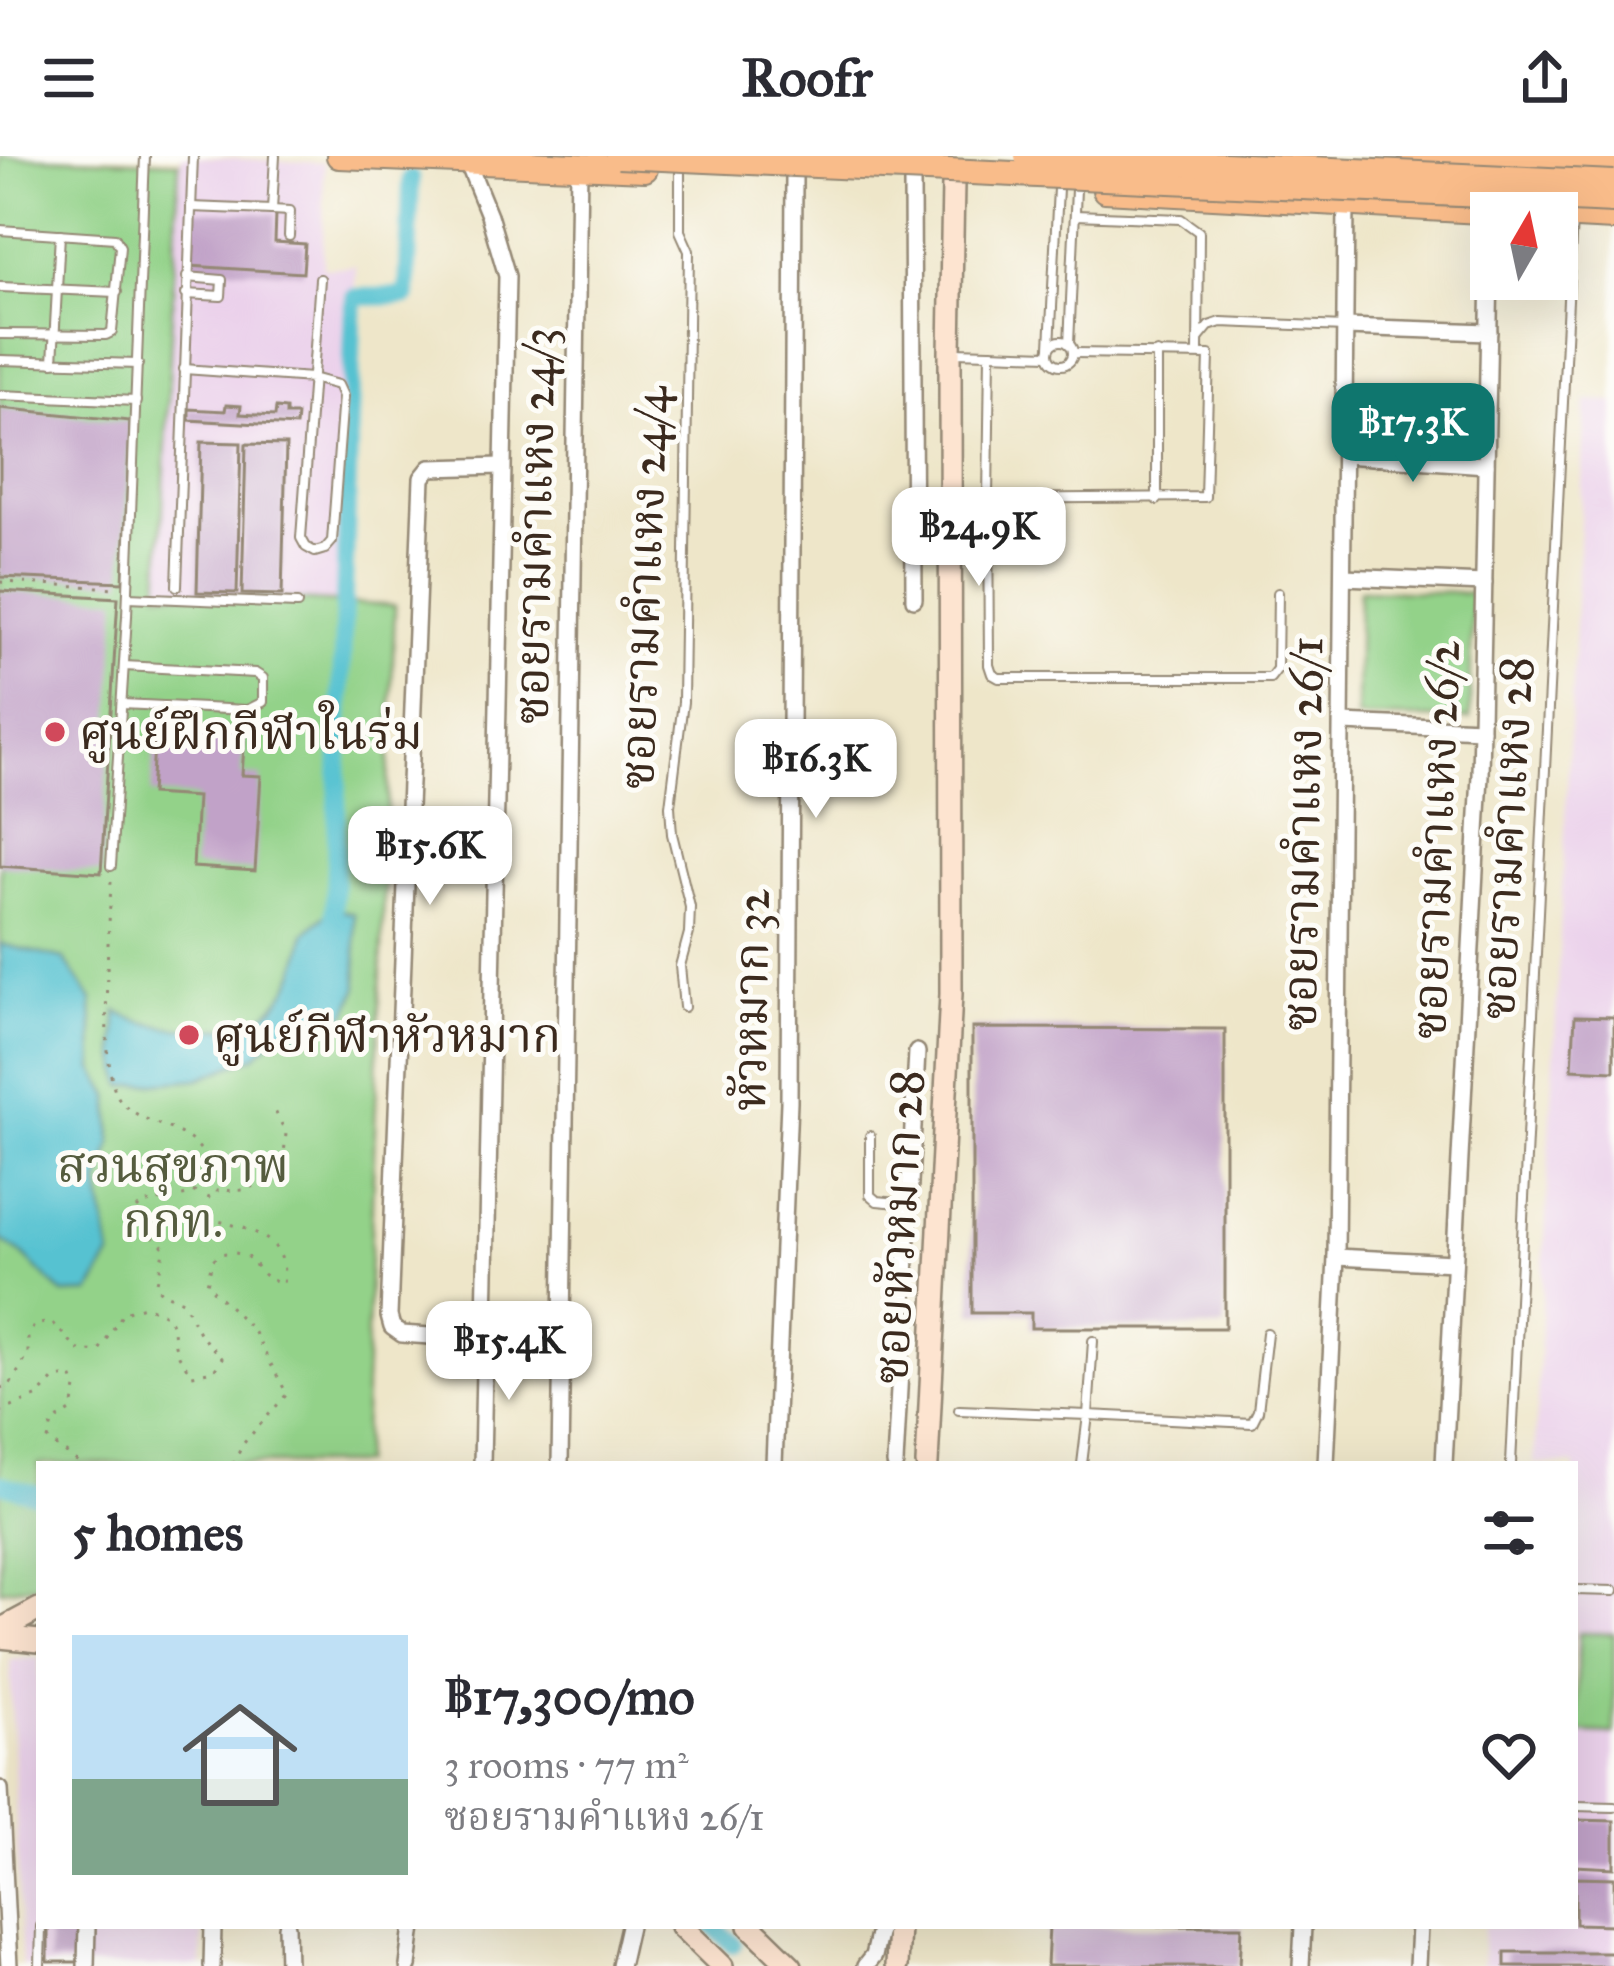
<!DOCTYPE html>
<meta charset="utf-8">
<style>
body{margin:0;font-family:"IM FELL Great Primer","Noto Serif Thai",serif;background:#f7f7f7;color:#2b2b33;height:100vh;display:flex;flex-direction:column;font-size:45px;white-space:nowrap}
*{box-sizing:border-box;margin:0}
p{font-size:39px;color:#7c7c81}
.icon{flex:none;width:66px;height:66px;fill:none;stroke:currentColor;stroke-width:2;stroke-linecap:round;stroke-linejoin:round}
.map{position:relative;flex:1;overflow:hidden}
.panel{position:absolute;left:36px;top:1305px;width:1542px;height:468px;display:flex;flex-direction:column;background:#fff;border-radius:0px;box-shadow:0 12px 48px #0002}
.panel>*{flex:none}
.needle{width:78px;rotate:9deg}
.controls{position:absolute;left:1470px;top:36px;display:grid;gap:24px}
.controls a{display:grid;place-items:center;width:108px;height:108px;border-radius:0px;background:#fff;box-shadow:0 12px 48px #0002;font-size:60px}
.price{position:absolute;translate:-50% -102px;padding:0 27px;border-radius:24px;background:#fff;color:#222;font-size:39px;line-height:78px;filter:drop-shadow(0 3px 6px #0008)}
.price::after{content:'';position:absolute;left:50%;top:72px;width:36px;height:27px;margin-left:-18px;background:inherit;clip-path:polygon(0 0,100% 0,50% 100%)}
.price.selected{background:#0f766e;color:#fff}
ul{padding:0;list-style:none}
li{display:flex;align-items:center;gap:36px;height:300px;padding:0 36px}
li span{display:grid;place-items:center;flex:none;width:336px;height:240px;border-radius:0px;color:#555}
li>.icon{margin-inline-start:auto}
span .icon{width:144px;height:144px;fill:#fffc;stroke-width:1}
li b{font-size:51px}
h2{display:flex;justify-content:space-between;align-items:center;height:144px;padding:0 36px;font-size:51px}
header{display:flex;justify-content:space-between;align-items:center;height:156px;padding:0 36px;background:#fff;font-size:54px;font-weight:700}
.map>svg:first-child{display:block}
</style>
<header><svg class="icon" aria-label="menu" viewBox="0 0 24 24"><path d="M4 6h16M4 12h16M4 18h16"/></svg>Roofr<svg class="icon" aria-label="share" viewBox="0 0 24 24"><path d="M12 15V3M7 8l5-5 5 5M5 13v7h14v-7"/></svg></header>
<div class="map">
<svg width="1614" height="1810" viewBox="0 0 1614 1810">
<rect width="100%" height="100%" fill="#fdfcf7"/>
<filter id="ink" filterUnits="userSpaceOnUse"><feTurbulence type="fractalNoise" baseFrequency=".00833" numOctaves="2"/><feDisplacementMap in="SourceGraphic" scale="24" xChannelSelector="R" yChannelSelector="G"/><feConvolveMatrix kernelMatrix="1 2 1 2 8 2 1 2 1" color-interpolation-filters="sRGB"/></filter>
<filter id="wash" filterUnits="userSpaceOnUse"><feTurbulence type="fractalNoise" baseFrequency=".004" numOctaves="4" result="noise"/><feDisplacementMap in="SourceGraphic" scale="48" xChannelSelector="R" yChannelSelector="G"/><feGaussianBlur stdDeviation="2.7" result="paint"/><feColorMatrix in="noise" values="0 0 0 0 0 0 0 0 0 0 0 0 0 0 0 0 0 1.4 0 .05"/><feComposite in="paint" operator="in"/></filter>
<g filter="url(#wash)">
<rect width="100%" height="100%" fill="#eee6c9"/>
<g fill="#ebd1eb">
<polygon points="181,0 324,7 323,112 356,110 338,446 159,436"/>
<polygon points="1586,245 1614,246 1614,1810 1482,1810 1484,1770 1575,1770 1575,1308 1534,1308"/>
<polygon points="39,1502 39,1770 202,1770 201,1810 22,1810 10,1504"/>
</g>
<g fill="#93d289" stroke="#677e54" stroke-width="3">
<polygon points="0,0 179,6 159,436 395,450 362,1308 39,1308 39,1429 0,1434"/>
<polygon points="1359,434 1472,437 1470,563 1357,561"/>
<polygon points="1579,1477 1614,1478 1614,1578 1575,1576"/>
</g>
<g fill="#57c2d1" stroke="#497678" stroke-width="3">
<path d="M 333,752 L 354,758 L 358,831 L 347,858 L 307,876 L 276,881 L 255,900 L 199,923 L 123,930 L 116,899 L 117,855 C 143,874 227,880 255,864 C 289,846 300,811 305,777 Z"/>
<polygon points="0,788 64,803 92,844 94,913 110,940 112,986 99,1028 111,1100 90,1137 63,1138 23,1099 0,1083"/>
</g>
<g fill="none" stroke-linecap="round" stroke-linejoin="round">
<g stroke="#57c2d1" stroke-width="18">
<polyline points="333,775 354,141 407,140 411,23"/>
<polyline points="0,1327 39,1339"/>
<polyline points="713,1770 733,1788"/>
</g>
</g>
<g id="blocks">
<g fill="#c1a2c8">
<polygon points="193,54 276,58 275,86 305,88 303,117 190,110"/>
<polygon points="226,249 241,250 240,258 275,260 276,252 286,253 286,259 297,259 296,270 189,264 189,253 225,255"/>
<polygon points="0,252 130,265 123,426 0,421"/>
<polygon points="201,286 241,287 237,437 197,436"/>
<polygon points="246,288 286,289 282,439 242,438"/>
<polygon points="0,435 118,442 101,717 0,710"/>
<polygon points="155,571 245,576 242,619 261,620 255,715 193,711 197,641 151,638"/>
<polygon points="1575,860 1614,861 1614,915 1572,913"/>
<polygon points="972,872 1225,873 1225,1172 1031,1172 1031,1157 972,1157"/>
<polygon points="1575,1664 1614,1665 1614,1712 1575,1710"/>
<polygon points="1575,1721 1614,1722 1614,1769 1575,1768"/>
<polygon points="48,1770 86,1770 85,1806 48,1806"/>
<polygon points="1049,1770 1242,1770 1240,1810 1047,1810"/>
<rect x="1505" y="1796" width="109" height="14"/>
</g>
</g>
</g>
<g filter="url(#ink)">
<use href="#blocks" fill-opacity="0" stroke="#948874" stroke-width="3"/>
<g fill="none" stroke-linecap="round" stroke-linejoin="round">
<defs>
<g id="lane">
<polyline points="275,0 272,54 290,55 289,80"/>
<polyline points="680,14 680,75 689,95 683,546 670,650 672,678 690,751 689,777 680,810 684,851"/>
<polyline points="191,51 272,54"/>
<polyline points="1075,59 1181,63 1199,76 1198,198"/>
<polyline points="0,74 115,82 120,91 112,176 106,179 0,178"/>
<polyline points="0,131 117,136"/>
<polyline points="186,138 221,140 222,124 187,121"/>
<polyline points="1199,182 1209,170 1221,166 1345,171"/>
<circle cx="1061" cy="197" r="12"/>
<polyline points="1069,188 1076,33"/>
<polyline points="1050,191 1058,32"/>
<polyline points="955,196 990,197 988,343 1205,341 1209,199 1074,197"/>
<polyline points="990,197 1049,199"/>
<polyline points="0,204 138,208"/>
<polyline points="53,206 60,78"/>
<polyline points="184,213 312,222 338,229 343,240 332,385 325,393 315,396 306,391 301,382 320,123"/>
<polyline points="0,239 136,245"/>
<polyline points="988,343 989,509 992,518 999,522 1270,522 1277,513 1278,437"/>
<polyline points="1157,344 1157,197"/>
<polyline points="177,430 193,0"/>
<polyline points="128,441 297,448"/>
<polyline points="122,548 247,554 263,546 263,522 255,517 124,510"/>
<polyline points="111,710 127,460 145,0"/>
<polyline points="870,980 870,1039 877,1045 909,1048"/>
<polyline points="1093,1185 1088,1259 1252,1267 1258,1255 1267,1177"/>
<polyline points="959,1254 1088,1259 1082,1308"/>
<polyline points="1511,1308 1572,62"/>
<polyline points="1575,1434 1614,1435"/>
<polyline points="1575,1650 1614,1651"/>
<polyline points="40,1810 41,1770"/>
</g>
<g id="street">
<polyline points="467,5 489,59 507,120 482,1308"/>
<polyline points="912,25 914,443"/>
<polyline points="1345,171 1489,176"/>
<polyline points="1344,299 1486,309"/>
<polyline points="1344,421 1484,427"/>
<polyline points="1343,567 1481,573"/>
<polyline points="1336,1101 1454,1107"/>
<polyline points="485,1184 402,1178 392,1171 389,1160 422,322 430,312 502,310"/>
<polyline points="560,1308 579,10"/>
<polyline points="774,1308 789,946 794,20"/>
<polyline points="895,1308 917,896"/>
<polyline points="1326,1308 1336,1101 1346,48"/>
<polyline points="1444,1308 1480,619 1491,62"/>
<polyline points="0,1633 9,1810"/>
<polyline points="287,1770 288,1810"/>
<polyline points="86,1810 87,1770"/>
<polyline points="212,1810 213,1770"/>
<polyline points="408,1810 413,1770"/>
<polyline points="620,1810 629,1770"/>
<polyline points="865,1810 873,1800 880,1770"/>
<polyline points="1301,1810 1303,1770"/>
<polyline points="1417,1810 1419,1770"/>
</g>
<g id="secondary">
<polyline points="927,1308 951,838 950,196 953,27"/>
<polyline points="0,1474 39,1453"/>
<polyline points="0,1481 39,1485"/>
<polyline points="681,1770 722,1810"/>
<polyline points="750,1770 791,1810"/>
<polyline points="896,1810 898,1770"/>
</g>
<g id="primary">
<polyline points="339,0 645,13"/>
<polyline points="1412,0 1614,10"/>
<polyline points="1105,34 1516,57"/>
<polyline points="1557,59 1614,62"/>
</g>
</defs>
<use href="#lane" stroke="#948874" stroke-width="12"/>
<use href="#street" stroke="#948874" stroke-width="20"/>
<use href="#secondary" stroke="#948874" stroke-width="26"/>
<use href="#primary" stroke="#948874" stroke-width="28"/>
<g stroke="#948874" stroke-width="3" stroke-dasharray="3 9" stroke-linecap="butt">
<polyline points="0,426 118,432"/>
<path d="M 0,1232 L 10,1229 L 28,1199 L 28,1182 L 34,1169 L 51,1166 L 79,1194 L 98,1196 L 124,1156 L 144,1150 C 181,1162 169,1167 176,1193 C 178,1201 188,1212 192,1219 L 214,1215 L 222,1202 L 200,1179 L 183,1145 L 162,1137 L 156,1130 L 165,1092 L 147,1076 L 136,1054 L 142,1048 L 193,1038 L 203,1023 L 203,997 C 183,967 143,972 120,944 C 97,915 110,767 111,724"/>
<polyline points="0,1256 38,1240 55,1222 71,1220 76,1232 72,1254 52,1267 48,1284 81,1308"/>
<path d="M 233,1308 L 243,1288 L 287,1238 L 252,1173 L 207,1128 L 212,1105 L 219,1098 C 262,1091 247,1119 283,1128 C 291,1077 242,1072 207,1062 C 206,1051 206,1043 213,1035 L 244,1034 L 282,1020 L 286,977 L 273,951"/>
</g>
<use href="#lane" stroke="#fff" stroke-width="8"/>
<use href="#street" stroke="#fff" stroke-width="15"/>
<use href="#secondary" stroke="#fde4d0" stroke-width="21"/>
<use href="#primary" stroke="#f9bc8a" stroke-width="24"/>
<defs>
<g id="primary-bridge">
<polyline points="618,0 1614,45"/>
<polyline points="1027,0 1614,27"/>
</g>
</defs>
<use href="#primary-bridge" stroke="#948874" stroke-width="28" stroke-linecap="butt"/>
<use href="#primary-bridge" stroke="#f9bc8a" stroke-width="24"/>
</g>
</g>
<g fill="#d1495b" stroke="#fdfcf7" stroke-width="4.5">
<circle cx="55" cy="576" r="12"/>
<circle cx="189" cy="879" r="12"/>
</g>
<g text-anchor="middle" stroke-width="10" stroke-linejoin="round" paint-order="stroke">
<g font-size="48" fill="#3b2a1e" stroke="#fdfcf7">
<text transform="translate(534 370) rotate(-89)" y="17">ซอยรามคำแหง 24/3</text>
<text transform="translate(643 432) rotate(-88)" y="17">ซอยรามคำแหง 24/4</text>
<text transform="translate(1302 678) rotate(-89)" y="17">ซอยรามคำแหง 26/1</text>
<text transform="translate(1506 682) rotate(-87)" y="17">ซอยรามคำแหง 28</text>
<text transform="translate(1435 684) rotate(-88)" y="17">ซอยรามคำแหง 26/2</text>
<text transform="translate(750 844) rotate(-89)" y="17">หัวหมาก 32</text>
<text transform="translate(898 1071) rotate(-87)" y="17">ซอยหัวหมาก 28</text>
</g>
<g font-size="48" fill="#3b2a1e" stroke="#fdfcf7" text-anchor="start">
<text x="79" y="593">ศูนย์ฝึกกีฬาในร่ม</text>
<text x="213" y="896">ศูนย์กีฬาหัวหมาก</text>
</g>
<g font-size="48" fill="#555c3e" stroke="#fdfcf7">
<text x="173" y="1026">สวนสุขภาพ<tspan x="173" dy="55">กกท.</tspan></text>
</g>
</g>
</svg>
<div class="controls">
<a><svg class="needle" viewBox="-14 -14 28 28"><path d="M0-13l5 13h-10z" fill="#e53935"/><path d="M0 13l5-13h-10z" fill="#7c7c81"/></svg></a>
</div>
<b class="price selected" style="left:1413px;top:329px">฿17.3K</b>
<b class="price" style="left:979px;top:433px">฿24.9K</b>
<b class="price" style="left:816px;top:665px">฿16.3K</b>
<b class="price" style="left:430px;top:752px">฿15.6K</b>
<b class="price" style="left:509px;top:1247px">฿15.4K</b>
<section class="panel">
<h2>5 homes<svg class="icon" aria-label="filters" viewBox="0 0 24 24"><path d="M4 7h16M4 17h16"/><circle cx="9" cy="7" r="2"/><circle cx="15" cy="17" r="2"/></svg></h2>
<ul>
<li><span style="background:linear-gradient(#bfe0f5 60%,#7fa58c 0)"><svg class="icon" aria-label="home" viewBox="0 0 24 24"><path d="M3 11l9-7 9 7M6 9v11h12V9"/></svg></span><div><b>฿17,300/mo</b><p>3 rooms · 77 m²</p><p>ซอยรามคำแหง 26/1</p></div><svg class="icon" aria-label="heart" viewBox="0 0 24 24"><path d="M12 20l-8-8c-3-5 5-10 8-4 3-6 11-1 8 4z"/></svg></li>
</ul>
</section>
</div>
